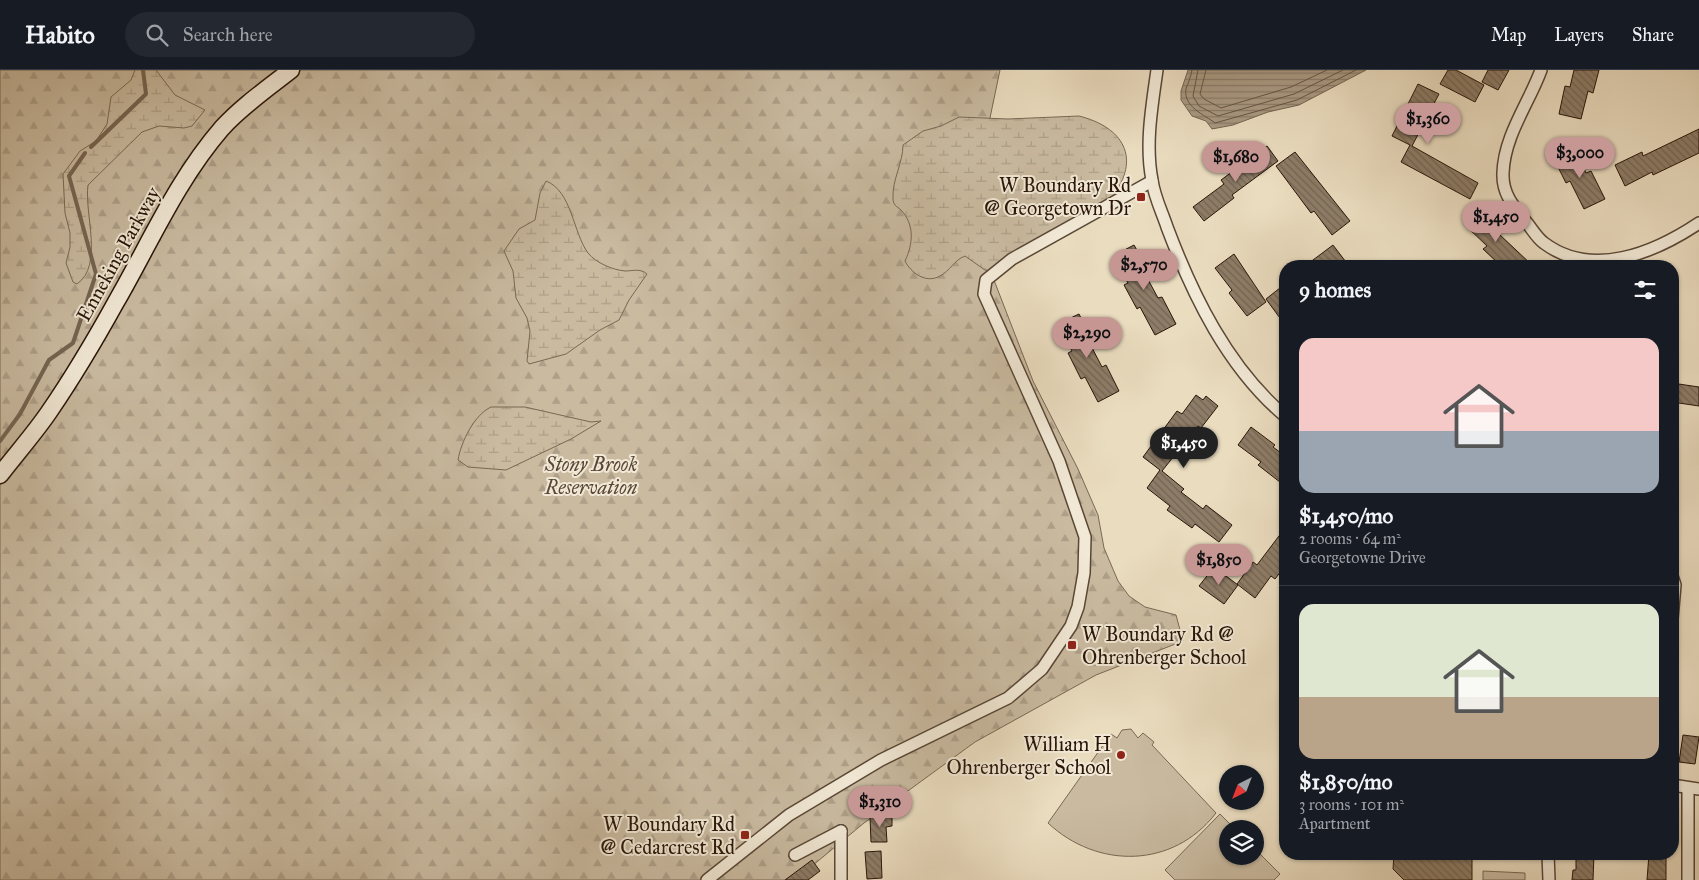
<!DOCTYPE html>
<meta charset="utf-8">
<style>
body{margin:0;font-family:"IM FELL Great Primer",serif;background:#242831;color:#f1f3f6;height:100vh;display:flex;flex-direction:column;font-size:19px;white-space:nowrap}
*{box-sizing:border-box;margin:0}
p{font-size:16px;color:#9ea1a6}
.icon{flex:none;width:28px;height:28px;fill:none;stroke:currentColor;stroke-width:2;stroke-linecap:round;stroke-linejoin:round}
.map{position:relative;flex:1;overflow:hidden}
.drawer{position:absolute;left:1279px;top:190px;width:400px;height:600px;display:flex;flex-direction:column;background:#171b24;border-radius:20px;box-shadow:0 1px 4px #0004}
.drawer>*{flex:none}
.needle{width:32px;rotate:222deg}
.controls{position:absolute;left:1219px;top:695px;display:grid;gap:10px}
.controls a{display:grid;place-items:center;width:45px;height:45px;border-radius:50%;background:#171b24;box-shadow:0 1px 4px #0004;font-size:25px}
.price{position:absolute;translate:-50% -42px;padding:0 11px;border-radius:18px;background:#c59692;color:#111;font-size:16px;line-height:32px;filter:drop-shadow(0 1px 2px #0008)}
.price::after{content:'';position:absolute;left:50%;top:30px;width:15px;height:11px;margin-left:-8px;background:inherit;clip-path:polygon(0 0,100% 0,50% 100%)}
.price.active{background:#222;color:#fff}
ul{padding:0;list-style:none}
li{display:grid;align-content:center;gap:10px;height:265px;padding:0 20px}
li+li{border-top:1px solid #363941}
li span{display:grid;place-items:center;height:155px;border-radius:15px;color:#555}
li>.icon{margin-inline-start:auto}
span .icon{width:90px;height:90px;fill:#fffc;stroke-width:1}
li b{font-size:21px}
h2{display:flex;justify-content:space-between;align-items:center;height:60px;padding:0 20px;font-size:21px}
header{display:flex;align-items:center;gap:30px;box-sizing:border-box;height:70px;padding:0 25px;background:#171b24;border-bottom:1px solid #363941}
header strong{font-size:24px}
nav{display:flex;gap:28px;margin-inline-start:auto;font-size:18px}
.search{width:350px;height:45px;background:#242831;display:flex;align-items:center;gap:12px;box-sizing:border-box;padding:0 18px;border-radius:28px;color:#9ea1a6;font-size:19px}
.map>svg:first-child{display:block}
</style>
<header>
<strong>Habito</strong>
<div class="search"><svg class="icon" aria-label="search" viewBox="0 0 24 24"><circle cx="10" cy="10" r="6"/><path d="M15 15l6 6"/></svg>Search here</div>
<nav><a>Map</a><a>Layers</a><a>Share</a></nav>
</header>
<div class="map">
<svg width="1699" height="810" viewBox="0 0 1699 810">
<defs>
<pattern id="forest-firs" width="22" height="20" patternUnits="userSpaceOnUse" patternTransform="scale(1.25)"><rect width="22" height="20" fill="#c9baa0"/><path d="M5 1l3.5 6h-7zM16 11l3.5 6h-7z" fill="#ad9f88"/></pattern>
<pattern id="wetland-marsh" width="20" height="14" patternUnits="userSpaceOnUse" patternTransform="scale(1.25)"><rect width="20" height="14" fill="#c9baa0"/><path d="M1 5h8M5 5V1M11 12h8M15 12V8" fill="none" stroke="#ad9f88"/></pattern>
<pattern id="water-rules" width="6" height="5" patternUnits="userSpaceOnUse" patternTransform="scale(1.25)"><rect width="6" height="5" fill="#a89881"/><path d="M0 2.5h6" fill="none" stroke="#897b68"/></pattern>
<pattern id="building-back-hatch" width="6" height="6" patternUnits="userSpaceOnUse" patternTransform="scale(1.25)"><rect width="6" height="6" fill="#8d7c67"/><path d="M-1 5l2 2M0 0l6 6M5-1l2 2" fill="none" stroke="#736453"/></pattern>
</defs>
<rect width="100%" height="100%" fill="#eadcbf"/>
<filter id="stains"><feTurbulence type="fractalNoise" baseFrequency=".004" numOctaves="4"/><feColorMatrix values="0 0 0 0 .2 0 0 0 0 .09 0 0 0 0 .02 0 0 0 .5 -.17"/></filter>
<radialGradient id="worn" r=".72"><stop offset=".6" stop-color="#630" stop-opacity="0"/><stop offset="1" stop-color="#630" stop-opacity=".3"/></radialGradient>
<g fill="#c9baa0" stroke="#796854">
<path d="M 1131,659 L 1138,668 L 1143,663 L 1154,672 L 1152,675 L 1216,743 C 1173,799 1097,799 1048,753 L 1111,664 L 1117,668 L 1122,660 Z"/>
<polygon points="1220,744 1235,759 1228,759 1228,786 1255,786 1255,779 1280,804 1274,810 1175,810 1165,800"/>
<polygon points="1483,801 1525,803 1525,810 1483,810"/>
</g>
<polygon fill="url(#forest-firs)" stroke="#796854" points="0,0 1000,0 986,67 992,205 1033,311 1078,399 1098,445 1104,478 1118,511 1129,526 1145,537 1176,545 1183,571 1096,605 975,672 864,753 795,810 0,810"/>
<g fill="url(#wetland-marsh)" stroke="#796854">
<path d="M 135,0 L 156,0 L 175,25 L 205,40 L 192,56 L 184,58 L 159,56 L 142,62 L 88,115 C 84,144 104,195 77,214 L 73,212 L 66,193 L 70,177 L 70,163 L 65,143 L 63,104 L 80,81 L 96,71 L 107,54 L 111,27 L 131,10 Z"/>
<path d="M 1079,46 C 1123,57 1142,88 1112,127 L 993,201 L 985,200 L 965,186 C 954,190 950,201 940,206 C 926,214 911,203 905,191 C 913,174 915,155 901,140 C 896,136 893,135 893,128 C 892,110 903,93 903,75 L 923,61 L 941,56 L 959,47 L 1008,49 Z"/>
<path d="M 546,111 C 572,121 573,163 588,183 C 596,193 613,200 625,201 C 633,201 640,198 647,204 L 629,230 L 619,250 L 600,260 L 566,284 L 529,294 L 527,291 L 530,261 L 527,248 L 516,228 L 513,201 L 504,181 L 519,159 L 535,150 L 540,123 Z"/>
<path d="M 491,337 L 525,337 L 591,352 L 601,351 L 571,369 L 506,400 L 468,397 L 458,390 C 461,372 474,345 491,337 Z"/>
</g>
<polygon fill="url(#water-rules)" stroke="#756451" points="1188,0 1366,0 1299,35 1268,42 1233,55 1212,59 1206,51 1192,46 1181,30 1181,21"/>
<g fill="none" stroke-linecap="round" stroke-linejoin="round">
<g stroke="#685644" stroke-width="1">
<path d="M 1192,0 C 1191,7 1188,13 1186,19 C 1183,37 1205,45 1215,53 L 1297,30 L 1356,0"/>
<polyline points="1198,0 1193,26 1199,36 1218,46 1294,24 1343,0"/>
<polyline points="1206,0 1200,24 1204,29 1221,38 1291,17 1327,0"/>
</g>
<g stroke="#756451" stroke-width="4">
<polyline points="91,77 146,24 143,0"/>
<polyline points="0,371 20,344 49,290 73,273 96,204 69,106 85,83"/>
</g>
</g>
<g fill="url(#building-back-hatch)" stroke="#291508">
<polygon points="1448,0 1456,0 1484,15 1475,32 1440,14"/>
<polygon points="1488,0 1509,0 1498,20 1482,12"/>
<polygon points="1574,0 1599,0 1593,23 1588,21 1581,49 1559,44 1565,16 1570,17"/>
<polygon points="1418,14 1439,24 1412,76 1478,113 1470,129 1401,92 1410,75 1392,66"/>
<polygon points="1699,59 1699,83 1653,105 1652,102 1625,116 1615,95 1642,82 1643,86"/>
<polygon points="1267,76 1278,91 1232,125 1234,128 1204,151 1193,137 1224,114 1221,110"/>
<polygon points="1575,79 1586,103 1591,101 1605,129 1584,139 1570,111 1566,113 1554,89"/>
<polygon points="1295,82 1350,151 1332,165 1314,141 1311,143 1276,96"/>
<polygon points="1480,141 1501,161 1499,164 1533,196 1501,196 1483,179 1487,176 1466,156"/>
<polygon points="1134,175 1149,202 1145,204 1158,228 1162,227 1176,254 1155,265 1140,237 1137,239 1124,215 1128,213 1113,186"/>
<polygon points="1333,175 1349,196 1305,196"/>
<polygon points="1234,184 1266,232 1247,246 1229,223 1232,220 1215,198"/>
<polygon points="1285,214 1285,255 1266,229"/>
<polygon points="1079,244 1092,270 1089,272 1102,297 1106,295 1119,321 1098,332 1085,307 1081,309 1068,283 1072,281 1058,254"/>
<polygon points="1672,313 1699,317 1699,336 1672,332"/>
<polygon points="1196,325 1203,330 1206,326 1218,336 1201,358 1198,356 1162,401 1184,419 1181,422 1203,439 1206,435 1232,455 1219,472 1195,454 1192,458 1167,440 1170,436 1147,418 1160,400 1143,387 1177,341 1182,344"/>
<polygon points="1251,357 1275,375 1273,377 1285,386 1285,416 1258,395 1261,392 1238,375"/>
<polygon points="1285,458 1285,496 1275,509 1271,506 1255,528 1237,514 1253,492 1257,495"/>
<polygon points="1214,497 1238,515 1224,534 1199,516"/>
<polygon points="1683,665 1699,667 1695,694 1679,692"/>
<polygon points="892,746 892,756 886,757 887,772 871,772 870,747"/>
<polygon points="881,781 882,808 867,809 865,782"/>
<polygon points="1394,784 1472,784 1472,810 1404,810 1393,799"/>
<polygon points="1576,784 1594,784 1593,810 1572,810 1573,800 1576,800"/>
<polygon points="1649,784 1666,784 1666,810 1647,810"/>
<polygon points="812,790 820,801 808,810 785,810"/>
</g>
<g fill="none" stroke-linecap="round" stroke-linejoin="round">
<defs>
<g id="street">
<path d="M 1157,0 C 1152,36 1145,74 1152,110 C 1154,126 1162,142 1167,157 C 1193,226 1228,298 1285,346"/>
<path d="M 1541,0 C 1529,33 1504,66 1503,103 C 1502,124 1514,137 1527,153 C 1532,159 1537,168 1544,173 C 1592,209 1654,183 1699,153"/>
<polyline points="1672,506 1675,515 1672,549"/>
<polyline points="1672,715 1699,719"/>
<polyline points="1548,784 1549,810"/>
<polyline points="795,785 841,761"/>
<polyline points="707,810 789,745 881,690 1008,628 1042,599 1071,556 1078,537 1084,503 1085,467 1059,391 984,224 986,210 1012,189 1152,111"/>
<polyline points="841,810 841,761"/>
<polyline points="1688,810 1688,718"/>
</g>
<path id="secondary" d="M 0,405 C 16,384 34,364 49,342 C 73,307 95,270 116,232 C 150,173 177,110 222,58 C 242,36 268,18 291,0"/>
</defs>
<use href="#street" stroke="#594736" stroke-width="14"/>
<use href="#secondary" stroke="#291508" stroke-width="19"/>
<use href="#street" stroke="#f1e8d5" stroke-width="11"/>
<use href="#secondary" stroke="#f1e8d5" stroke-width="16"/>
</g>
<g fill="#8f2418" stroke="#f1e8d5" stroke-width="2">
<rect x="1136" y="122" width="10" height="10" rx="2.5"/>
<rect x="1067" y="570" width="10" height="10" rx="2.5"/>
<circle cx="1121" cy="685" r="5"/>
<rect x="740" y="760" width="10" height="10" rx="2.5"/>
</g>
<g text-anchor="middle" stroke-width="4" stroke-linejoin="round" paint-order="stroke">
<g font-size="20" fill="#291508" stroke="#f1e8d5" text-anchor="end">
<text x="1131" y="122">W Boundary Rd<tspan x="1131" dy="23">@ Georgetown Dr</tspan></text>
<text x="1082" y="571" text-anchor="start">W Boundary Rd @<tspan x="1082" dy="23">Ohrenberger School</tspan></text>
<text x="1111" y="681">William H<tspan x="1111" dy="23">Ohrenberger School</tspan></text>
<text x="735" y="761">W Boundary Rd<tspan x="735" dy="23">@ Cedarcrest Rd</tspan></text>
</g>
<g font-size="20" fill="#291508" stroke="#f1e8d5">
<text transform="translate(118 184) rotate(-61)" y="7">Enneking Parkway</text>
</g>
<g font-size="20" font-style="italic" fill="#594736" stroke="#f1e8d5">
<text x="591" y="401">Stony Brook<tspan x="591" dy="23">Reservation</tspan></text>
</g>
</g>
<rect width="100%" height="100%" filter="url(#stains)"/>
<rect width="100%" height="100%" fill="url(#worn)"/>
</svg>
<div class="controls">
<a><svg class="needle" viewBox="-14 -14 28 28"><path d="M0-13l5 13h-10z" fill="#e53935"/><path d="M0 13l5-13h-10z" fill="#9ea1a6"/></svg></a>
<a><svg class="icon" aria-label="layers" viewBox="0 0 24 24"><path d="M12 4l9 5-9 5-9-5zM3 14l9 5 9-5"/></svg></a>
</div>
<b class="price" style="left:1428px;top:75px">$1,360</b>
<b class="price" style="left:1580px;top:109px">$3,000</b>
<b class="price" style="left:1236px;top:113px">$1,680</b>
<b class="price" style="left:1496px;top:173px">$1,450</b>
<b class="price" style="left:1144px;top:221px">$2,570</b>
<b class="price" style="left:1087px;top:289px">$2,290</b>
<b class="price active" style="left:1184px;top:399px">$1,450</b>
<b class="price" style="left:1219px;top:516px">$1,850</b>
<b class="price" style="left:880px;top:758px">$1,310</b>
<section class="drawer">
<h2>9 homes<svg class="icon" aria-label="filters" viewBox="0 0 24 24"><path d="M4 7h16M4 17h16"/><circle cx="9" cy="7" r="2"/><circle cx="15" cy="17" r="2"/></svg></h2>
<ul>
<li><span style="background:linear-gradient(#f6c9c9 60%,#9aa5b1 0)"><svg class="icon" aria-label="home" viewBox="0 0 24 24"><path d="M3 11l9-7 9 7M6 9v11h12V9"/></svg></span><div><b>$1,450/mo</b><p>2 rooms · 64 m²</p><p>Georgetowne Drive</p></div></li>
<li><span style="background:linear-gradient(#dfe7d0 60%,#b9a48a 0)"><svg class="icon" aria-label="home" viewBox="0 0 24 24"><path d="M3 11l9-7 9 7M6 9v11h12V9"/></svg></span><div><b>$1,850/mo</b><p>3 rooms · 101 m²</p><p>Apartment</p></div></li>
</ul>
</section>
</div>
